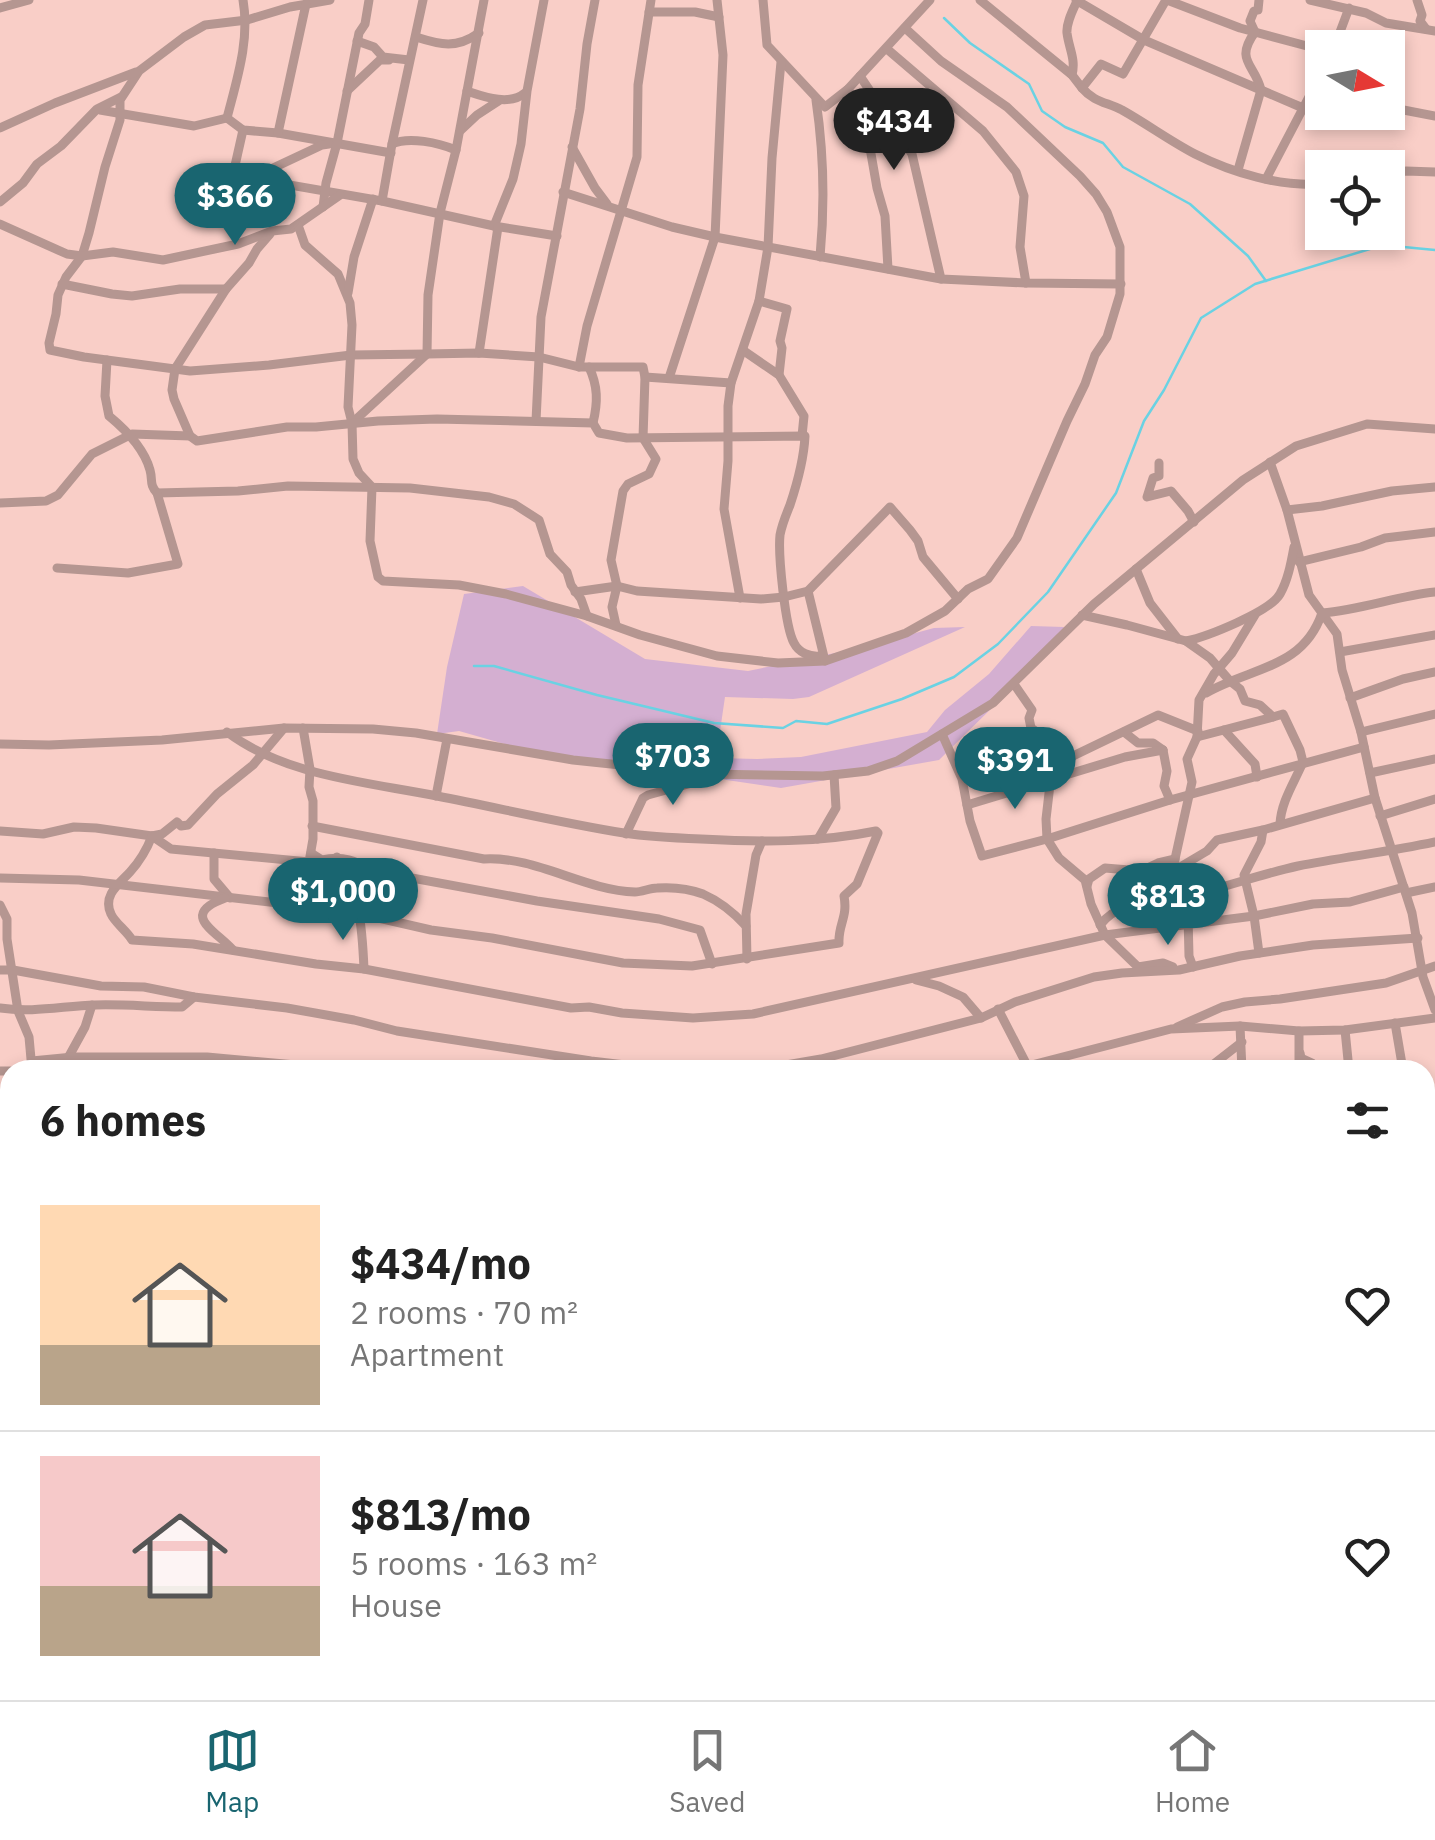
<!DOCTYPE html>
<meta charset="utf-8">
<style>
body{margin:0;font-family:"IBM Plex Sans",sans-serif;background:#f2f2f2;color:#222;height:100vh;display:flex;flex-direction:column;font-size:38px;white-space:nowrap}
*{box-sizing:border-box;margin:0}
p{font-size:32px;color:#767676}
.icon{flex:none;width:55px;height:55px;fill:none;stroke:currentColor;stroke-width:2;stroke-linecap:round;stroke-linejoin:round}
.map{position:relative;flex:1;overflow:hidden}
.sheet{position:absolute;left:0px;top:1060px;width:1435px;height:640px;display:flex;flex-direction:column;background:#fff;border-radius:30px 30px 0 0;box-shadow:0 5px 15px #0003}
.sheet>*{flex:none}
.needle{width:65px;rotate:100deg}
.fabs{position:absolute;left:1305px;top:30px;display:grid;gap:20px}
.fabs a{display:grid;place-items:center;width:100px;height:100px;border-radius:0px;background:#fff;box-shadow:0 5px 15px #0003;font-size:50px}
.price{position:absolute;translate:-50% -85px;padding:0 22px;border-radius:35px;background:#196570;color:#fff;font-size:32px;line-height:65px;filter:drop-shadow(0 2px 5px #0008)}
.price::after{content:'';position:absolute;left:50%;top:60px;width:30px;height:22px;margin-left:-15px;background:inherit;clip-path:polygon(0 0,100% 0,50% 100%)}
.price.selected{background:#222;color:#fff}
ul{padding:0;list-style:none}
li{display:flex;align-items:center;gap:30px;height:250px;padding:0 40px}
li+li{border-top:2px solid #e0e0e0}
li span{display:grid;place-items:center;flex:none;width:280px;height:200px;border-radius:0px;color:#555}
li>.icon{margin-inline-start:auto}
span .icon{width:120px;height:120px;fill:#fffc;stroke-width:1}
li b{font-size:42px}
h2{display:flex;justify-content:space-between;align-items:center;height:120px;padding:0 40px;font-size:42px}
.menu{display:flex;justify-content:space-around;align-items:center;height:140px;border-top:2px solid #e0e0e0;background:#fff;font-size:28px;color:#767676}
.menu a{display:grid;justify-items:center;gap:5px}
.menu .selected{color:#196570}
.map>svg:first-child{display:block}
</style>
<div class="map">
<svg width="1435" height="1700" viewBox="0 0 1435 1700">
<rect width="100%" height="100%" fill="#f9cec7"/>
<g fill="#d4afd1">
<polygon points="523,586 645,659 748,671 864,647 934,628 965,627 809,697 793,699 725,697 716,758 757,759 801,757 927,732 945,710 989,674 1031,626 1064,627 1056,645 939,760 781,788 529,751 459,731 437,734 447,667 464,594"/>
<polygon points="1435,1580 1435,1700 1316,1700 1325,1690 1425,1690 1425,1593"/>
<polygon points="210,1690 589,1690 598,1692 605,1700 202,1700"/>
</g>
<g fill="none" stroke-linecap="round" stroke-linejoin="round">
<g stroke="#6ad2e3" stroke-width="2.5">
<polyline points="944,18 970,43 1029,84 1042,111 1065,127 1103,143 1123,167 1190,204 1248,256 1266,281"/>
<polyline points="474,666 494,666 597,695 714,723 783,728 796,721 827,724 902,699 954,677 998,644 1048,592 1116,493 1144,421 1164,390 1201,318 1255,284 1383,245 1435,250"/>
<polyline points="507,1690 547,1700"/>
<polyline points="254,1700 260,1690"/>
<polyline points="1429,1700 1435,1700"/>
</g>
<g stroke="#b59691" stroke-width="9">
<polyline points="330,0 290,7 247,20 205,25 184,37 139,71 120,100 120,120 105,167 89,233 82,256 66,277 58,295 56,314 49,343 50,350 84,357 190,371 269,365 351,355 427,354 479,353 539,357 579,367 643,367 645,377 643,438 656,459 649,474 628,484 623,491 611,560 617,586 612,607 616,625"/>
<polyline points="763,0 767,45 825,107 848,89 930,0"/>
<polyline points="980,0 1072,75 1082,88 1101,64 1123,74 1166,0"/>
<polyline points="1076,0 1144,40 1303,108"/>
<polyline points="1167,0 1240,28 1322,50"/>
<polyline points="1310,0 1366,13 1386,23 1435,31"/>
<polyline points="1417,0 1422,15 1420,21 1426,29"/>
<polyline points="0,8 29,0"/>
<polyline points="649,12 695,12 719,17"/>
<path d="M 416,37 C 441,45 456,49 479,33"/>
<polyline points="357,41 374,47 383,57 409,60"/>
<polyline points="1334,48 1349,8"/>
<polyline points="887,49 983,131 1016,172 1024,196 1020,247 1026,283"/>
<path d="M 1072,75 C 1076,59 1069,49 1067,33 C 1066,23 1073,10 1077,1"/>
<polyline points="860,76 912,154 941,279"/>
<path d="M 1082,88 C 1094,102 1106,102 1122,110 C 1147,124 1170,141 1195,154 C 1233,173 1280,187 1322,184"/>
<polyline points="848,89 867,131 877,188 885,216 888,269"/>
<polyline points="347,91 380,60 389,60"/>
<path d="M 467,91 C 485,97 509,106 525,93"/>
<path d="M 816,100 C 824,154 825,204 820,257"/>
<polyline points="1388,107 1435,116"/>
<polyline points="100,110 194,126 227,118"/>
<polyline points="227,118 243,130 278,133 391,153"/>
<path d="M 227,118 C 237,79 250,40 243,0"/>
<polyline points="0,128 55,103 136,72"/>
<polyline points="243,130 234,170 238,176 382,201 494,226 557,236"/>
<polyline points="461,130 477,115 500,100"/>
<polyline points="278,133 306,4"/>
<path d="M 392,144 C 409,136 439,143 456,150"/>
<polyline points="572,147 595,188 607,204"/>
<path d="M 1238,170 L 1261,90 C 1255,64 1234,61 1255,32 L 1250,21 L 1254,11 L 1258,10 L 1259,0"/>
<polyline points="1388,176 1406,171 1435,172"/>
<polyline points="252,178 322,145 329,144"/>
<polyline points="1266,179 1322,72"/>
<polyline points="563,192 672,227 715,237 941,279 1026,283 1121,284"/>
<polyline points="382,201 392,144 423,0"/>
<polyline points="0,202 23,183 37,164 61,146 97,109 121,97"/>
<polyline points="323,207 326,183 337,143 359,33 365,24 369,0"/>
<polyline points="0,224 67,254 82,256 113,252 163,260 238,244 272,231 291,229 340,195"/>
<polyline points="298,225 305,245 338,274 350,303 352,325 348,407 352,423 353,459 359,473 372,487 370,541 378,577 383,581 459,585 506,594 587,616 640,635 717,656 778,663 825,661 906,633 945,611 968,589 988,579 1017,538 1067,421 1085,384 1095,355 1107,337 1120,294 1120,247 1107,212 1096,194 1080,176 1007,107 941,61 905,28"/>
<polyline points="494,226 513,179 521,144 527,91 544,0"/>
<polyline points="62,284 112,294 132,296 180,289 226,289"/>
<polyline points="348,293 354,257 373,199"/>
<polyline points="759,301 787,309 780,341 782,348 779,375"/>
<polyline points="744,351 779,375 804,416 802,436"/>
<polyline points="479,353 498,227"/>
<polyline points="579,367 587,326 637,157 638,85 651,0"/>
<path d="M 589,367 C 598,386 598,402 593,423"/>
<polyline points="645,377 731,383"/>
<polyline points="669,378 715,237 723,55 717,0"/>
<polyline points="536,421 541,317 580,109 587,44 595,0"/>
<polyline points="352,423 427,354 428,295 440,213 456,150 484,0"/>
<polyline points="190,436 174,399 172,390 175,369 226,289 249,263 257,249 270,234"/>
<polyline points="1270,462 1287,510 1309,595 1337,634 1342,670 1361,732 1375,798 1412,913 1423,977 1435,1010"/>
<polyline points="1159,463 1159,476 1153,478 1147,497 1171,491 1188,511 1194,522"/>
<polyline points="157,493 238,491 288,486 410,488 489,497 514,504 539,520 550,554 567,572 571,585 581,599 587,616"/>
<path d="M 0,503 L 46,501 L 58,495 L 92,454 L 132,434 L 190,436 L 197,441 L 287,427 L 316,427 L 378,421 L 437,419 L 593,423 L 599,433 L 627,438 L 805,436 C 804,457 797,484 790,505 C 786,515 782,524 780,535 C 778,554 785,627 794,643 C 799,653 810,657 820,656"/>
<polyline points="1287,510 1322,506 1392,491 1435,487"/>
<polyline points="1299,562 1361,547 1385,538 1435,532"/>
<path d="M 57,568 L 128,573 L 178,564 L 157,493 C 149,484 153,481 150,470 C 144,448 126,430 109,416 L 105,396 L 107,360"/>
<polyline points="1136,569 1150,603 1178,639"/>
<polyline points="808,591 825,661"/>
<polyline points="575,592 617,586 637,591 761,599 784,597 808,591 890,507 910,530 918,541 923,557 958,599"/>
<polyline points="740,598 724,509 728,461 728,406 731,383 759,301 768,247 772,158 781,62"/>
<path d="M 1082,615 L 1127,625 L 1186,641 L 1210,658 L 1230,681 L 1240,689 L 1245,701 L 1260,705 L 1273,717 L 1283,714 L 1300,750 L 1303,762 C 1294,783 1281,802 1280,824"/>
<path d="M 1186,641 C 1206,637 1270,612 1280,594 C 1288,580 1291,563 1294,547"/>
<polyline points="1340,652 1435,635"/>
<polyline points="1014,684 1032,710 1029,718 1031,728 1038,733 1043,758 1051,776 1046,819 1047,839 1059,858 1085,880 1091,904 1105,935 1138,967 1163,963 1173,967"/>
<path d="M 1206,693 C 1251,667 1303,669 1322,613 C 1361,610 1397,596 1435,592"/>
<polyline points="1350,698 1403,679 1435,672"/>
<polyline points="1224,730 1255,764 1257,777"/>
<polyline points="1124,732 1138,743 1153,743 1163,750"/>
<polyline points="1361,732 1435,714"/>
<polyline points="942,734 962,779 970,821 982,856 1047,839 1170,800 1364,747"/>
<polyline points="1197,737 1273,717"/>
<polyline points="0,744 49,745 162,740 284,728 373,729 416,733 573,760 706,774 823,776 868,771 897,761 993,703 1094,604 1243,480 1296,446 1367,424 1435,429"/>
<polyline points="1163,750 1167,771 1164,786 1170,800"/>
<polyline points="1048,768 1158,715 1198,731"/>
<polyline points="1370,773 1435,759"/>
<polyline points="436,796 447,739"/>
<polyline points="967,805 1125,757 1163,750"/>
<polyline points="1380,816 1435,799"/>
<path d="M 312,826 L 484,859 C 536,856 583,890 635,892 C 642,892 650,888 657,888 C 672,887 690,889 703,894 C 719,901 735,914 746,926"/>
<polyline points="0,831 43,834 74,827 96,828 152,836 171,849 309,862 313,839 313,801 309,787 310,769 303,728"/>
<polyline points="626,834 643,798 648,795 699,781 706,774"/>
<path d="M 152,836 C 147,849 140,861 130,872 C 120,883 102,895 111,914 C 115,923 127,931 132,940 L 193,944 L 316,964 L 364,969 L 571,1008 L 589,1007 L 622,1013 L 693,1018 L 753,1014 L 1105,935 L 1254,916 L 1313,904 L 1350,902 L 1404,887"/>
<polyline points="152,836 162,834 177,822 181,826 188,825 217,794 253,765 284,728"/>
<polyline points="818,839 836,808 834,775"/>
<polyline points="214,853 214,879 230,898"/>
<path d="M 311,853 L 322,860 C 343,855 355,861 374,871 L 537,901 L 659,919 L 700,930 L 712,964"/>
<path d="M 337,857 C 360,897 362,923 364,969"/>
<polyline points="1175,870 1207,851 1217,840 1263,830 1375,798"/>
<path d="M 0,878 L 79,880 L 287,904 L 361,914 L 431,930 L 492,938 L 623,963 L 692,966 L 839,943 C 838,924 848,918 844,896 L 857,884 L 878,833 L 876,831 C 818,843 759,842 701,839 C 675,838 650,837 624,833 C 562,823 499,808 437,796 C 367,782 285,776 227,732"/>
<polyline points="1087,886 1089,879 1105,868 1141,871 1158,863 1175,859"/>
<polyline points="1406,893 1435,887"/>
<path d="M 225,898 C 179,915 215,930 233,950"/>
<polyline points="0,905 7,919 7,939 18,1011 29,1037 32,1070"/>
<path d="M 1100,925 C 1119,900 1150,903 1178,898 C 1218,890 1257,875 1298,866 C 1343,857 1389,852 1435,842"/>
<polyline points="1259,953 1254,916 1244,875 1261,842 1263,830"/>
<polyline points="747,959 746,914 756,855 762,841"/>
<polyline points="1193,967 1189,956 1188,916 1176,898 1173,882 1175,859 1192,782 1187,759 1197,737 1199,700 1214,674 1232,653 1255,615"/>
<polyline points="0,970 13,970 101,986 144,987 194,997 287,1008 354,1020 397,1031 591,1061 668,1070"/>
<polyline points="916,980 939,986 963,997 981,1018"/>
<path d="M 0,1008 C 33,1013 63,1006 95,1005 C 124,1004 153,1007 182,1007 L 194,997"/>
<polyline points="998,1009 1029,1069"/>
<polyline points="1395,1023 1403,1070"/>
<polyline points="1240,1026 1242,1070"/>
<polyline points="1177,1027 1222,1007 1245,1002 1280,999 1386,983 1435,966"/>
<polyline points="1345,1030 1349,1070"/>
<polyline points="1299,1031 1299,1070"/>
<polyline points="1300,1053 1301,1058 1312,1063 1317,1070"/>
<polyline points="68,1058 85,1027 92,1005"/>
<polyline points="32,1061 73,1057 207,1057 352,1070"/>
<polyline points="756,1070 821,1059 981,1018 1015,1002 1094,977 1122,973 1179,970 1240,956 1313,945 1418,938"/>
<polyline points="1013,1070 1171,1029 1240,1026 1299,1031 1345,1030 1435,1018"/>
<polyline points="1206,1070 1242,1042"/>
<polyline points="0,1071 10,1071"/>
<polyline points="0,1121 10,1121"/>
<polyline points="1425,1145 1435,1164"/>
<polyline points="0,1188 10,1185"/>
<polyline points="0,1228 10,1223"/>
<polyline points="1425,1234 1435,1244"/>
<polyline points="0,1281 10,1281"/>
<polyline points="1425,1290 1435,1299"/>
<polyline points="0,1371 10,1372"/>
<polyline points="6,1437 7,1446 10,1450"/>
<polyline points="0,1490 10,1491"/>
<polyline points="1425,1502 1435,1508"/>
<polyline points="0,1536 10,1538"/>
<polyline points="0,1588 10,1592"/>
<polyline points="1425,1608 1435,1602"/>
<polyline points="177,1690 179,1700"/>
<polyline points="703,1690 717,1700"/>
<polyline points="821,1690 864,1700"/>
<polyline points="987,1690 1054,1700"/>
<polyline points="490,1700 494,1690"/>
<polyline points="899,1700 900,1690"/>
<polyline points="1092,1700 1093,1690"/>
<polyline points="1164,1700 1283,1697 1297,1690"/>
</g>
</g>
</svg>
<div class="fabs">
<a><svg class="needle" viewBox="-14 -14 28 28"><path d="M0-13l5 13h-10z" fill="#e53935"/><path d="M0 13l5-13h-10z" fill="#767676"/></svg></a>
<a><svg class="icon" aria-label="locate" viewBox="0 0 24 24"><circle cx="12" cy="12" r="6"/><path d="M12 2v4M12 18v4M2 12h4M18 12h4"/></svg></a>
</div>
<b class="price selected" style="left:894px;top:173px">$434</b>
<b class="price" style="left:235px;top:248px">$366</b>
<b class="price" style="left:673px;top:808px">$703</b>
<b class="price" style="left:1015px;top:812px">$391</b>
<b class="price" style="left:343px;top:943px">$1,000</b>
<b class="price" style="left:1168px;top:948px">$813</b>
<section class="sheet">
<h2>6 homes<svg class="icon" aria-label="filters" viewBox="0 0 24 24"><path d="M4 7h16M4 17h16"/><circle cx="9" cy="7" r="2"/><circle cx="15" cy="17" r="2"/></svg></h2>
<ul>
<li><span style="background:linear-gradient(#ffd9b3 70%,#b9a48a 0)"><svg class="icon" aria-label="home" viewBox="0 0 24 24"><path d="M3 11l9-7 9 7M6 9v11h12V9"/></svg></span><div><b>$434/mo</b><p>2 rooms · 70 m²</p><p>Apartment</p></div><svg class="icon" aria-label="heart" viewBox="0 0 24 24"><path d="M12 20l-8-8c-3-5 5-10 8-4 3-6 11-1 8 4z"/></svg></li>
<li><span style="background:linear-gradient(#f6c9c9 65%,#b9a48a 0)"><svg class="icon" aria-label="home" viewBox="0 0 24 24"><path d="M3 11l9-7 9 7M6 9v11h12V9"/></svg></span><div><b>$813/mo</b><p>5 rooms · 163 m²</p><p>House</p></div><svg class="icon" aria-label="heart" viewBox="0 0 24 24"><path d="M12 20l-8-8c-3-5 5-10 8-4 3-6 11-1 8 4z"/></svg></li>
</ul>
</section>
</div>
<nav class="menu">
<a class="selected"><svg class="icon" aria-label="map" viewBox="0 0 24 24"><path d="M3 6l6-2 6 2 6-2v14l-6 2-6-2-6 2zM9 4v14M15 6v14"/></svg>Map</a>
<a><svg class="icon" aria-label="saved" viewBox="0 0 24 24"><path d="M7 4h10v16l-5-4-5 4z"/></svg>Saved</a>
<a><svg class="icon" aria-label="home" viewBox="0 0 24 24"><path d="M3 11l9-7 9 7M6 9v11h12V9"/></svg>Home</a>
</nav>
